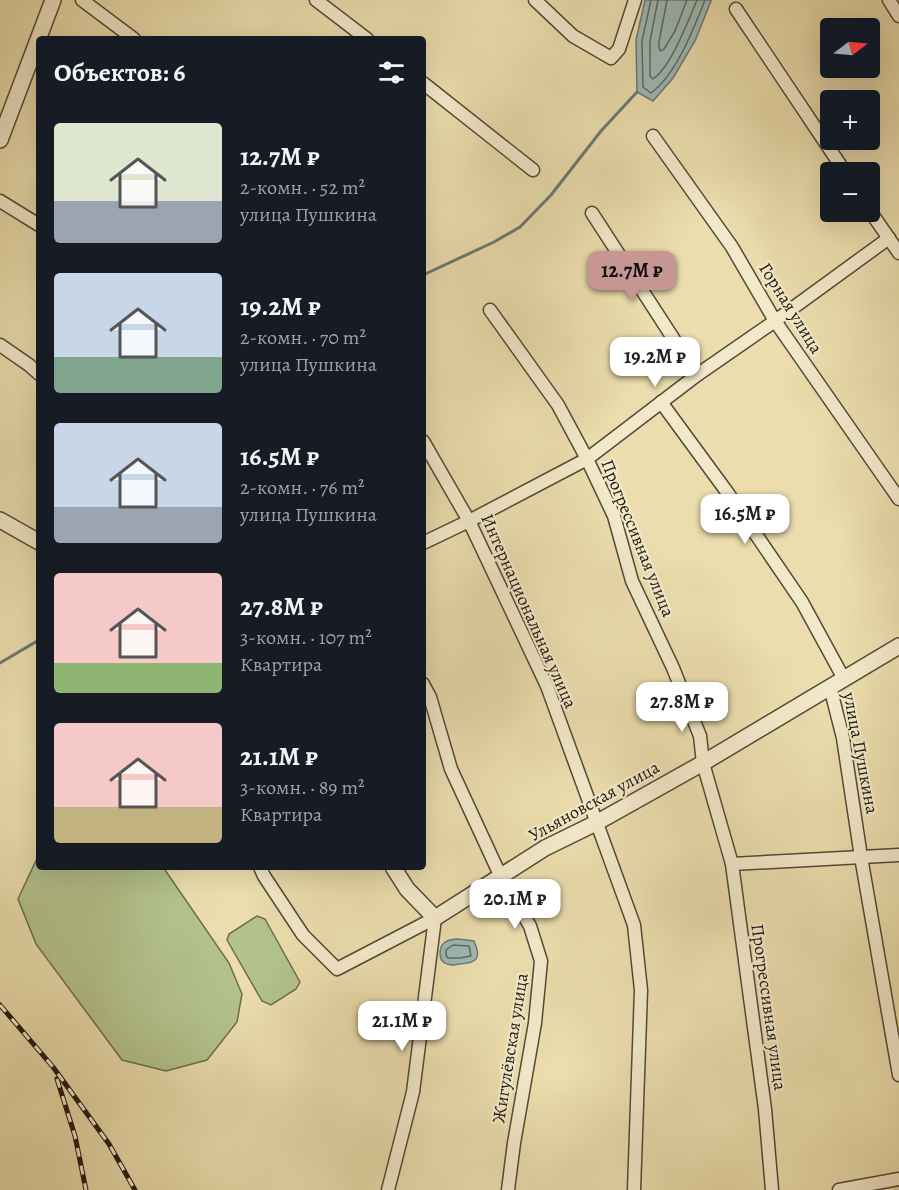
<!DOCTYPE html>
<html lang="ru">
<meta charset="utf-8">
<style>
body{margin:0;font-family:Alegreya,serif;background:#20242c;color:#f1f3f6;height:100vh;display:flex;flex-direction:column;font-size:22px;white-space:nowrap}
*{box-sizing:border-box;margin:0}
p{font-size:20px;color:#9ea1a6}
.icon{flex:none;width:33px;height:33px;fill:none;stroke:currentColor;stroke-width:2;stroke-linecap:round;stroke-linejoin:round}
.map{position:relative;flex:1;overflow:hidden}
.sheet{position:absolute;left:36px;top:36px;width:390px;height:834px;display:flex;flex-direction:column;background:#171b24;border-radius:6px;box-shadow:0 6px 24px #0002}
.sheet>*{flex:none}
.needle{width:39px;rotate:74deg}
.buttons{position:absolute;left:820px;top:18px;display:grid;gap:12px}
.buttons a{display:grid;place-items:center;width:60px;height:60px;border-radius:6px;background:#171b24;box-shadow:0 6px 24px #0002;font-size:30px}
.price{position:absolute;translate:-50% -51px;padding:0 14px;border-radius:12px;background:#fff;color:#222;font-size:20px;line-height:39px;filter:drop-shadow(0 2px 3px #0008)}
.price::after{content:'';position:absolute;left:50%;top:36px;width:18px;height:14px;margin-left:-9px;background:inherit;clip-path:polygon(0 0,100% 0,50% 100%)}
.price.on{background:#c59692;color:#111}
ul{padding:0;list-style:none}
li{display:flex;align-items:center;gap:18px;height:150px;padding:0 18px}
li span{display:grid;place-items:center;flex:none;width:168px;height:120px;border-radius:6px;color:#555}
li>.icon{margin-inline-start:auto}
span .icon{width:72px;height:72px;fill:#fffc;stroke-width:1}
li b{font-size:26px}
h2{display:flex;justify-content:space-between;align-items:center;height:72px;padding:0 18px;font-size:26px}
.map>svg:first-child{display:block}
</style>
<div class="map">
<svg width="899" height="1190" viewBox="0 0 899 1190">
<rect width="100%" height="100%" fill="#ebddad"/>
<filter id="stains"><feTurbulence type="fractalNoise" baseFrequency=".00333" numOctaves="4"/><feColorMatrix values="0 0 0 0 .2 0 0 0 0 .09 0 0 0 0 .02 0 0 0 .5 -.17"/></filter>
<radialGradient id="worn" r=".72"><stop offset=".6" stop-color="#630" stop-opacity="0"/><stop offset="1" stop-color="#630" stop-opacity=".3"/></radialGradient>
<g fill="#b3c28d" stroke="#6a6d4e" stroke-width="1.5">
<polygon points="39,854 39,867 163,867 229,963 242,994 237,1022 207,1060 166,1071 122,1060 36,944 18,899"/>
<polygon points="257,916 265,919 300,982 296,989 271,1005 262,1001 227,940 229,934"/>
</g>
<g fill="#9cb9b5" stroke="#6a7973" stroke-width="1.5">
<polygon points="645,0 711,0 711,1 695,41 673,78 653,101 637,92 636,40"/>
<path d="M 458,939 L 474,941 C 482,959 477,963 459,964 C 455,965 449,966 445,963 C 438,959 439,948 444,943 C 448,940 453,939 458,939 Z"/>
</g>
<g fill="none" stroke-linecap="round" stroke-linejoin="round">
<g stroke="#5e6862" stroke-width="1.5">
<path d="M 651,0 L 642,41 L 643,87 L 651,93 C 676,75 694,28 705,0"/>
<path d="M 658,0 L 650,41 L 650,76 L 653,79 C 671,67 688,21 697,0"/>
<polyline points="667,0 659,42 659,48 661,51 664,49 675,31 687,0"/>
<polygon points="453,945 469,946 471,956 460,958 448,958 446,955 446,950"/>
</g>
<g stroke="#6a7973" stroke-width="3">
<polyline points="423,275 494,242 520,227 551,195 601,131 637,92"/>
<polyline points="0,663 39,640"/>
</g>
<defs>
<g id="minor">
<polyline points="82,0 134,39"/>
<polyline points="316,0 367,39"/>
<polyline points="535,0 573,36 611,58 619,49 635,0"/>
<polyline points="889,0 899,16"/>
<polyline points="736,9 845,172"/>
<polyline points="423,83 533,170"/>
<polyline points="653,136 732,247 775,321 899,499"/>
<polyline points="0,201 39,225"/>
<polyline points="870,211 899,253"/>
<polyline points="592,213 697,375"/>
<polyline points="490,310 558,405 587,459 614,516 632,581 673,668 700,736 703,763 732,864 765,1109 772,1190"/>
<polyline points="0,345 29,365 39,374"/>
<polyline points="661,402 727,492 802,602 844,679"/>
<polyline points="423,441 469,521 547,686 634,925 641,990 634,1190"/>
<polyline points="423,543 469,521 587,459 697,375 775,321 889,238"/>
<polyline points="423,684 430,697 451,769 501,877 530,926 541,961 535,1023 514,1143 508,1190"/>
<polyline points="830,687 843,738 861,857 899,1075"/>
<polyline points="732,864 899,855"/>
<polyline points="260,867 264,876 303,935 337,969 435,918"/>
<polyline points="388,1190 413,1092 435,918"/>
<polyline points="839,1190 899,1179"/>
</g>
<g id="tertiary">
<polyline points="0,140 53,0"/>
<polyline points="0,520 39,542"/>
<polyline points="393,867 407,889 435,918 545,848 596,823 703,763 899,646"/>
</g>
</defs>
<use href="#minor" stroke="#534936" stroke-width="15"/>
<use href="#tertiary" stroke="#534936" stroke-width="18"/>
<use href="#minor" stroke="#f2e9ca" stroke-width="12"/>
<use href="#tertiary" stroke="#f2e9ca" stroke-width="15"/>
<defs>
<g id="rail">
<polyline points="0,1005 53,1067 109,1144 135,1190"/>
<polyline points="57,1079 75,1136 86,1190"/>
</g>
</defs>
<use href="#rail" stroke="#20180f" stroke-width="5"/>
<use href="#rail" stroke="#f2e9ca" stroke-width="3" stroke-dasharray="9" stroke-linecap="butt"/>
</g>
<g text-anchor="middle" stroke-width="4.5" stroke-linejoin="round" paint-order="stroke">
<g font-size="18" fill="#20180f" stroke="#f2e9ca">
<text transform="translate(791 308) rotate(58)" y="6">Горная улица</text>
<text transform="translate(638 538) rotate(68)" y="6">Прогрессивная улица</text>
<text transform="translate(529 611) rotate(66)" y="6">Интернациональная улица</text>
<text transform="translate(861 753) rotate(79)" y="6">улица Пушкина</text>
<text transform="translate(594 801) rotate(-29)" y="6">Ульяновская улица</text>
<text transform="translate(769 1007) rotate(82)" y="6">Прогрессивная улица</text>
<text transform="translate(510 1048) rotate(-81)" y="6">Жигулёвская улица</text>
</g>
</g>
<rect width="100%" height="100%" filter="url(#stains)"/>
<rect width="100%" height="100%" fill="url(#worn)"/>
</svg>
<div class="buttons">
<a><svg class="needle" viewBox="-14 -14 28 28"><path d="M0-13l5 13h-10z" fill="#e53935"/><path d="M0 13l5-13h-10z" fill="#9ea1a6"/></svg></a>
<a>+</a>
<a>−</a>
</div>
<b class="price on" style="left:632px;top:302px">12.7M ₽</b>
<b class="price" style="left:655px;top:388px">19.2M ₽</b>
<b class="price" style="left:745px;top:545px">16.5M ₽</b>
<b class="price" style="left:682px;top:733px">27.8M ₽</b>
<b class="price" style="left:515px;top:930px">20.1M ₽</b>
<b class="price" style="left:402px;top:1052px">21.1M ₽</b>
<section class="sheet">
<h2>Объектов: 6<svg class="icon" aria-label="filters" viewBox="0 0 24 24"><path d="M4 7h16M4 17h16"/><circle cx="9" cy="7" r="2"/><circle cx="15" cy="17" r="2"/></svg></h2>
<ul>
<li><span style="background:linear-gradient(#dfe7d0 65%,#9aa5b1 0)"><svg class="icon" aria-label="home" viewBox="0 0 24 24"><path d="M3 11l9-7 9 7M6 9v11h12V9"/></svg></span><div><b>12.7M ₽</b><p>2-комн. · 52 m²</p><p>улица Пушкина</p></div></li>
<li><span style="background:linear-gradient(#c9d6e8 70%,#7fa58c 0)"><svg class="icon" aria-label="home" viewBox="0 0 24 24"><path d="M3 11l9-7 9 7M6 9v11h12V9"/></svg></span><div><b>19.2M ₽</b><p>2-комн. · 70 m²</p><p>улица Пушкина</p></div></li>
<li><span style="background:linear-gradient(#c9d6e8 70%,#9aa5b1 0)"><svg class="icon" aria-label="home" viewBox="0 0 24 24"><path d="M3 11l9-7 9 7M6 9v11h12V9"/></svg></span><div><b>16.5M ₽</b><p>2-комн. · 76 m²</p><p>улица Пушкина</p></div></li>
<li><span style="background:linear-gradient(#f6c9c9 75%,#8fb573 0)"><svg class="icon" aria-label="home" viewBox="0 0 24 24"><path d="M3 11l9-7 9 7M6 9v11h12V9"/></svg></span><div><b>27.8M ₽</b><p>3-комн. · 107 m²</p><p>Квартира</p></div></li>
<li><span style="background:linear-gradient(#f6c9c9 70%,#c2b280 0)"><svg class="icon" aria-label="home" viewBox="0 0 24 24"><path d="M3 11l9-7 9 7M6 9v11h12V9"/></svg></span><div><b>21.1M ₽</b><p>3-комн. · 89 m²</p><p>Квартира</p></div></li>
</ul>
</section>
</div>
